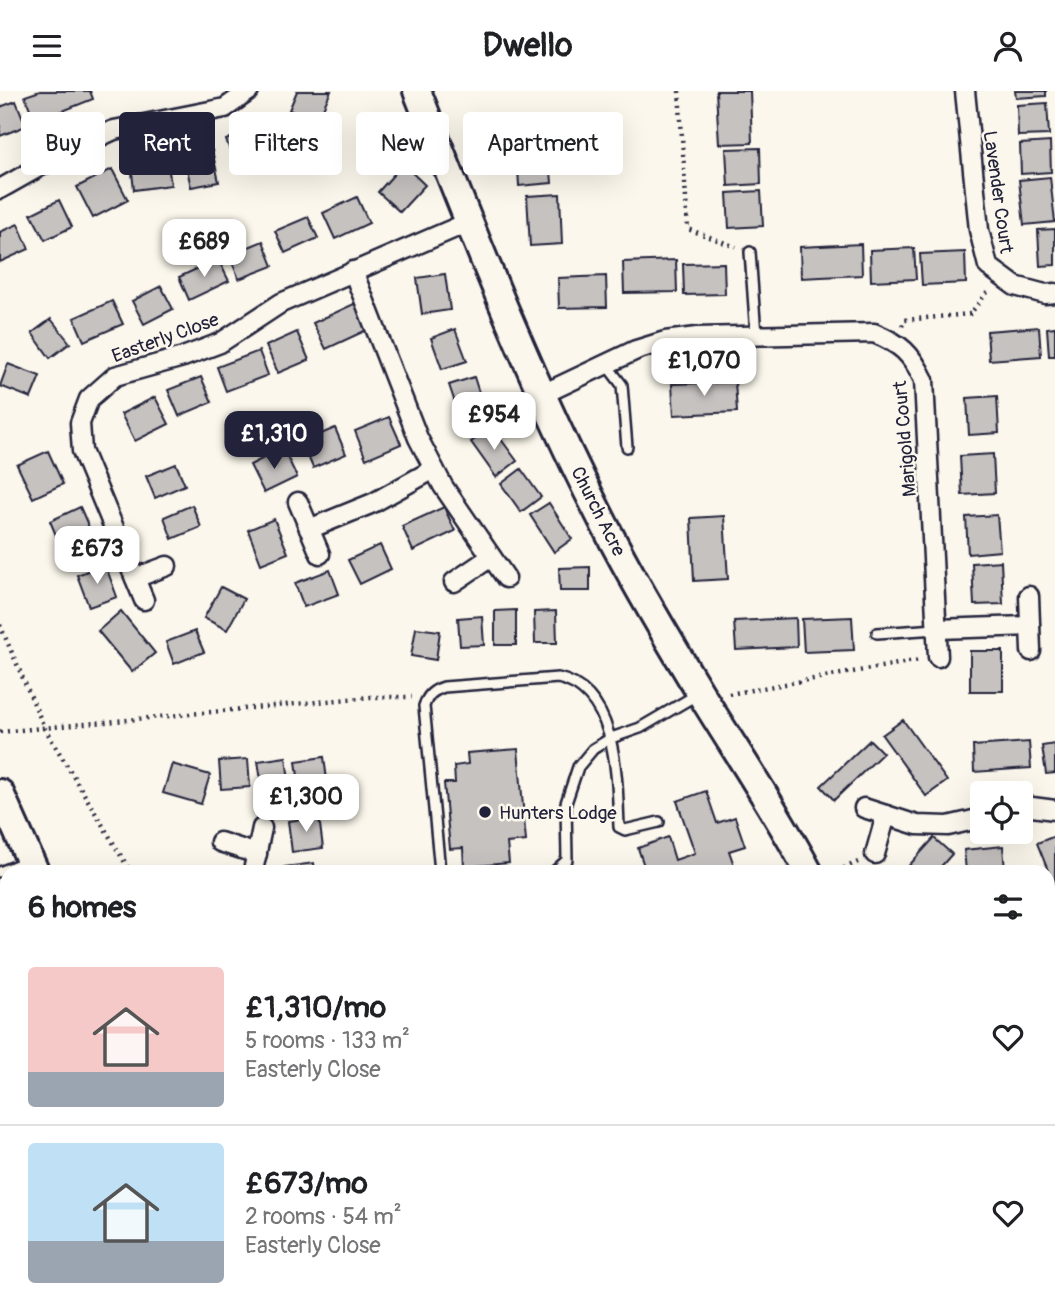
<!DOCTYPE html>
<meta charset="utf-8">
<style>
body{margin:0;font-family:Pangolin,sans-serif;background:#f6f6f6;color:#202124;height:100vh;display:flex;flex-direction:column;font-size:26px;white-space:nowrap}
*{box-sizing:border-box;margin:0}
p{font-size:23px;color:#757577}
.icon{flex:none;width:38px;height:38px;fill:none;stroke:currentColor;stroke-width:2;stroke-linecap:round;stroke-linejoin:round}
.map{position:relative;flex:1;overflow:hidden}
.details{position:absolute;left:0px;top:774px;width:1055px;height:450px;display:flex;flex-direction:column;background:#fff;border-radius:21px 21px 0 0;box-shadow:0 7px 28px #0002}
.details>*{flex:none}
.banner{position:absolute;left:21px;top:21px;width:700px;height:63px;display:flex;gap:14px}
.buttons{position:absolute;left:970px;top:690px;display:grid;gap:14px}
.buttons a{display:grid;place-items:center;width:63px;height:63px;border-radius:7px;background:#fff;box-shadow:0 7px 28px #0002;font-size:35px}
.price{position:absolute;translate:-50% -60px;padding:0 16px;border-radius:14px;background:#fff;color:#222;font-size:23px;line-height:46px;filter:drop-shadow(0 2px 4px #0008)}
.price::after{content:'';position:absolute;left:50%;top:42px;width:21px;height:16px;margin-left:-10px;background:inherit;clip-path:polygon(0 0,100% 0,50% 100%)}
.price.active{background:#22223b;color:#fff}
ul{padding:0;list-style:none}
li{display:flex;align-items:center;gap:21px;height:175px;padding:0 28px}
li+li{border-top:2px solid #e0e0e0}
li span{display:grid;place-items:center;flex:none;width:196px;height:140px;border-radius:7px;color:#555}
li>.icon{margin-inline-start:auto}
span .icon{width:84px;height:84px;fill:#fffc;stroke-width:1}
li b{font-size:30px}
h2{display:flex;justify-content:space-between;align-items:center;height:84px;padding:0 28px;font-size:30px}
.tag{padding:0 24px;border-radius:7px;background:#fff;box-shadow:0 7px 28px #0002;font-size:24px;line-height:63px}
.tag.active{background:#22223b;color:#fff}
header{display:flex;justify-content:space-between;align-items:center;height:91px;padding:0 28px;background:#fff;font-size:32px;font-weight:700}
.map>svg:first-child{display:block}
</style>
<header><svg class="icon" aria-label="menu" viewBox="0 0 24 24"><path d="M4 6h16M4 12h16M4 18h16"/></svg>Dwello<svg class="icon" aria-label="person" viewBox="0 0 24 24"><circle cx="12" cy="8" r="4"/><path d="M4 21q1-7 8-7t8 7"/></svg></header>
<div class="map">
<svg width="1055" height="1222" viewBox="0 0 1055 1222">
<rect width="100%" height="100%" fill="#fbf7ec"/>
<filter id="ink" filterUnits="userSpaceOnUse"><feTurbulence type="fractalNoise" baseFrequency=".0143" numOctaves="2"/><feDisplacementMap in="SourceGraphic" scale="14" xChannelSelector="R" yChannelSelector="G"/><feConvolveMatrix kernelMatrix="1 2 1 2 8 2 1 2 1" color-interpolation-filters="sRGB"/></filter>
<g filter="url(#ink)">
<g fill="#c6c2c0" stroke="#22223b" stroke-width="2">
<polygon points="40,0 90,0 93,8 35,31 25,5"/>
<polygon points="297,0 331,0 317,31 289,19"/>
<polygon points="716,0 750,0 752,52 719,53"/>
<polygon points="1015,0 1046,0 1046,5 1016,7"/>
<polygon points="16,10 26,35 0,45 0,16"/>
<polygon points="1047,12 1049,44 1018,45 1017,14"/>
<polygon points="265,32 278,63 238,80 226,49"/>
<polygon points="548,42 552,92 519,95 516,44"/>
<polygon points="1050,51 1051,81 1021,83 1020,53"/>
<polygon points="760,57 761,93 728,95 726,58"/>
<polygon points="212,59 219,91 191,96 184,65"/>
<polygon points="167,67 171,94 134,99 131,72"/>
<polygon points="403,73 425,94 400,121 378,101"/>
<polygon points="112,78 128,109 93,127 77,96"/>
<polygon points="1050,86 1055,131 1024,134 1019,89"/>
<polygon points="761,100 763,135 729,137 727,102"/>
<polygon points="560,103 562,153 530,155 527,105"/>
<polygon points="357,106 369,132 335,148 323,122"/>
<polygon points="59,109 72,136 45,149 31,123"/>
<polygon points="308,126 318,147 285,162 275,140"/>
<polygon points="18,133 29,158 0,171 0,141"/>
<polygon points="1055,138 1055,174 1040,175 1038,139"/>
<polygon points="263,150 273,175 239,188 229,164"/>
<polygon points="861,153 862,184 801,187 800,156"/>
<polygon points="914,157 916,188 871,190 870,159"/>
<polygon points="965,161 966,192 922,194 920,163"/>
<polygon points="218,168 229,190 189,209 179,186"/>
<polygon points="676,169 677,201 624,202 623,171"/>
<polygon points="724,172 725,203 684,204 683,173"/>
<polygon points="445,183 450,219 422,223 417,187"/>
<polygon points="606,185 607,216 559,217 558,187"/>
<polygon points="161,195 173,218 144,233 132,210"/>
<polygon points="112,210 123,233 84,250 74,227"/>
<polygon points="356,212 369,238 326,258 313,232"/>
<polygon points="51,228 70,252 50,267 32,242"/>
<polygon points="1039,236 1041,265 989,269 987,240"/>
<polygon points="1055,236 1055,265 1049,265 1047,237"/>
<polygon points="455,238 467,270 442,278 431,247"/>
<polygon points="297,241 309,269 278,282 266,255"/>
<polygon points="259,260 268,284 226,300 217,276"/>
<polygon points="8,273 40,285 31,307 0,295"/>
<polygon points="201,286 212,311 179,325 168,299"/>
<polygon points="474,286 487,327 463,335 449,294"/>
<polygon points="735,291 737,321 674,324 672,293"/>
<polygon points="997,305 999,342 969,344 967,307"/>
<polygon points="155,306 169,333 135,350 121,323"/>
<polygon points="389,326 401,353 366,368 355,340"/>
<polygon points="492,336 517,370 496,386 471,351"/>
<polygon points="335,337 346,363 313,377 302,351"/>
<polygon points="283,357 297,386 264,402 250,374"/>
<polygon points="48,360 63,393 33,407 17,374"/>
<polygon points="993,363 995,402 962,404 960,365"/>
<polygon points="176,373 185,394 155,407 146,385"/>
<polygon points="521,378 541,406 521,421 501,393"/>
<polygon points="549,412 572,448 554,461 530,424"/>
<polygon points="192,414 201,436 172,448 164,426"/>
<polygon points="80,416 94,448 63,461 50,430"/>
<polygon points="444,416 455,440 413,460 402,435"/>
<polygon points="997,424 1000,460 968,463 966,426"/>
<polygon points="724,425 728,488 694,490 691,427"/>
<polygon points="274,428 288,462 261,473 248,439"/>
<polygon points="380,454 391,478 360,493 348,469"/>
<polygon points="1001,470 1003,513 974,514 972,472"/>
<polygon points="105,473 117,506 89,516 77,484"/>
<polygon points="590,476 590,500 560,500 559,477"/>
<polygon points="330,479 339,503 304,516 295,492"/>
<polygon points="221,496 244,508 227,539 204,527"/>
<polygon points="516,519 516,554 495,554 495,520"/>
<polygon points="121,520 155,562 132,581 98,540"/>
<polygon points="556,520 557,552 535,552 534,521"/>
<polygon points="482,525 484,554 460,555 458,527"/>
<polygon points="852,526 854,559 804,561 802,528"/>
<polygon points="796,527 797,556 736,559 734,530"/>
<polygon points="416,537 440,540 436,569 411,565"/>
<polygon points="195,540 204,561 174,573 166,551"/>
<rect x="970" y="560" width="33" height="40"/>
<polygon points="903,629 947,690 926,705 882,644"/>
<polygon points="870,649 883,662 834,709 821,695"/>
<polygon points="1029,651 1031,677 974,681 973,655"/>
<polygon points="1055,653 1055,682 1046,683 1042,655"/>
<polygon points="518,658 526,750 507,752 509,772 464,776 463,757 450,758 444,692 455,692 454,675 468,673 467,662"/>
<polygon points="286,666 290,698 263,702 258,670"/>
<polygon points="324,666 328,697 300,701 296,670"/>
<polygon points="248,668 250,696 221,698 219,670"/>
<polygon points="172,673 210,684 201,713 163,702"/>
<polygon points="706,700 717,732 735,726 745,755 729,760 736,780 639,780 638,777 644,775 638,757 668,746 675,769 695,762 677,710"/>
<polygon points="319,726 323,757 292,761 288,730"/>
<polygon points="1055,745 1055,797 1037,752"/>
<polygon points="934,747 952,763 937,780 904,780"/>
<polygon points="1003,755 1005,780 966,780 964,759"/>
<polygon points="314,772 315,780 285,780 284,776"/>
<polygon points="1055,1081 1055,1117 1048,1118 1048,1082"/>
<polygon points="592,1216 644,1216 645,1217 635,1222 581,1222"/>
<polygon points="649,1216 684,1216 686,1222 651,1222"/>
<polygon points="934,1216 975,1216 980,1222 938,1222"/>
</g>
<g fill="none" stroke-linecap="round" stroke-linejoin="round">
<defs>
<g id="lane">
<polyline points="750,161 756,244"/>
<polyline points="606,273 622,294 627,356"/>
<polyline points="877,542 937,538"/>
<path d="M 440,780 L 424,615 C 428,604 432,600 444,596 L 558,587 C 618,600 617,688 619,736 L 625,739 L 659,731"/>
<polyline points="555,780 567,769 566,712 578,676 593,658 611,647 640,637 698,603"/>
<polyline points="0,781 27,770"/>
</g>
<g id="street">
<polyline points="965,0 979,139 988,175 1015,195 1045,203 1055,202"/>
<polyline points="0,98 64,62 114,39 225,17 249,0"/>
<polyline points="353,180 418,347 443,395 506,487"/>
<path d="M 541,304 L 636,259 L 665,250 L 697,246 L 874,242 C 901,253 911,262 924,289 L 938,566"/>
<polyline points="298,411 320,463"/>
<polyline points="309,438 373,412 434,378"/>
<polyline points="135,487 167,475"/>
<polyline points="454,491 491,466"/>
<polyline points="1029,505 1031,560"/>
<polyline points="144,509 82,360 80,332 89,308 115,285 183,266 220,252 281,212 469,131"/>
<polyline points="937,538 1030,535"/>
<polyline points="864,717 917,734 948,735 982,727"/>
<polyline points="1020,718 1032,716 1055,719"/>
<polyline points="220,751 257,763"/>
<polyline points="875,763 886,724"/>
<polyline points="253,780 262,737"/>
<polyline points="1048,922 1055,921"/>
<path d="M 461,1216 C 476,1222 490,1220 505,1216"/>
</g>
<g id="secondary">
<path d="M 417,0 C 477,153 537,306 614,452 C 642,505 673,557 704,608 C 739,665 777,721 808,780"/>
<polyline points="0,702 35,780"/>
<polyline points="238,1216 242,1222"/>
<polyline points="1044,1216 1049,1222"/>
</g>
</defs>
<use href="#lane" stroke="#22223b" stroke-width="14"/>
<use href="#street" stroke="#22223b" stroke-width="23"/>
<use href="#secondary" stroke="#22223b" stroke-width="32"/>
<g stroke="#22223b" stroke-width="4.5" stroke-dasharray="2 5" stroke-linecap="butt">
<polyline points="679,0 688,138 736,156"/>
<polyline points="902,235 905,229 970,223 989,199"/>
<polyline points="0,534 44,636 130,780"/>
<polyline points="729,603 920,569"/>
<polyline points="0,641 370,606 412,606"/>
<polyline points="837,780 858,771"/>
<polyline points="1048,1174 1055,1169"/>
<polyline points="698,1216 699,1222"/>
</g>
<use href="#lane" stroke="#fbf7ec" stroke-width="9"/>
<use href="#street" stroke="#fbf7ec" stroke-width="18"/>
<use href="#secondary" stroke="#fbf7ec" stroke-width="26"/>
</g>
</g>
<circle fill="#22223b" stroke="#fbf7ec" stroke-width="2.5" cx="485" cy="721" r="7"/>
<g text-anchor="middle" stroke-width="5" stroke-linejoin="round" paint-order="stroke">
<g font-size="19" fill="#22223b" stroke="#fbf7ec">
<text transform="translate(999 101) rotate(82)" y="7">Lavender Court</text>
<text transform="translate(165 246) rotate(-20)" y="7">Easterly Close</text>
<text transform="translate(904 348) rotate(-95)" y="7">Marigold Court</text>
<text transform="translate(599 420) rotate(63)" y="7">Church Acre</text>
</g>
<g font-size="19" fill="#22223b" stroke="#fbf7ec" text-anchor="start">
<text x="499" y="728">Hunters Lodge</text>
</g>
</g>
</svg>
<div class="buttons">
<a><svg class="icon" aria-label="locate" viewBox="0 0 24 24"><circle cx="12" cy="12" r="6"/><path d="M12 2v4M12 18v4M2 12h4M18 12h4"/></svg></a>
</div>
<b class="price" style="left:204px;top:188px">£689</b>
<b class="price" style="left:704px;top:307px">£1,070</b>
<b class="price" style="left:494px;top:361px">£954</b>
<b class="price active" style="left:274px;top:380px">£1,310</b>
<b class="price" style="left:97px;top:495px">£673</b>
<b class="price" style="left:306px;top:743px">£1,300</b>
<div class="banner">
<a class="tag">Buy</a>
<a class="tag active">Rent</a>
<a class="tag">Filters</a>
<a class="tag">New</a>
<a class="tag">Apartment</a>
</div>
<section class="details">
<h2>6 homes<svg class="icon" aria-label="filters" viewBox="0 0 24 24"><path d="M4 7h16M4 17h16"/><circle cx="9" cy="7" r="2"/><circle cx="15" cy="17" r="2"/></svg></h2>
<ul>
<li><span style="background:linear-gradient(#f6c9c9 75%,#9aa5b1 0)"><svg class="icon" aria-label="home" viewBox="0 0 24 24"><path d="M3 11l9-7 9 7M6 9v11h12V9"/></svg></span><div><b>£1,310/mo</b><p>5 rooms · 133 m²</p><p>Easterly Close</p></div><svg class="icon" aria-label="heart" viewBox="0 0 24 24"><path d="M12 20l-8-8c-3-5 5-10 8-4 3-6 11-1 8 4z"/></svg></li>
<li><span style="background:linear-gradient(#bfe0f5 70%,#9aa5b1 0)"><svg class="icon" aria-label="home" viewBox="0 0 24 24"><path d="M3 11l9-7 9 7M6 9v11h12V9"/></svg></span><div><b>£673/mo</b><p>2 rooms · 54 m²</p><p>Easterly Close</p></div><svg class="icon" aria-label="heart" viewBox="0 0 24 24"><path d="M12 20l-8-8c-3-5 5-10 8-4 3-6 11-1 8 4z"/></svg></li>
</ul>
</section>
</div>
